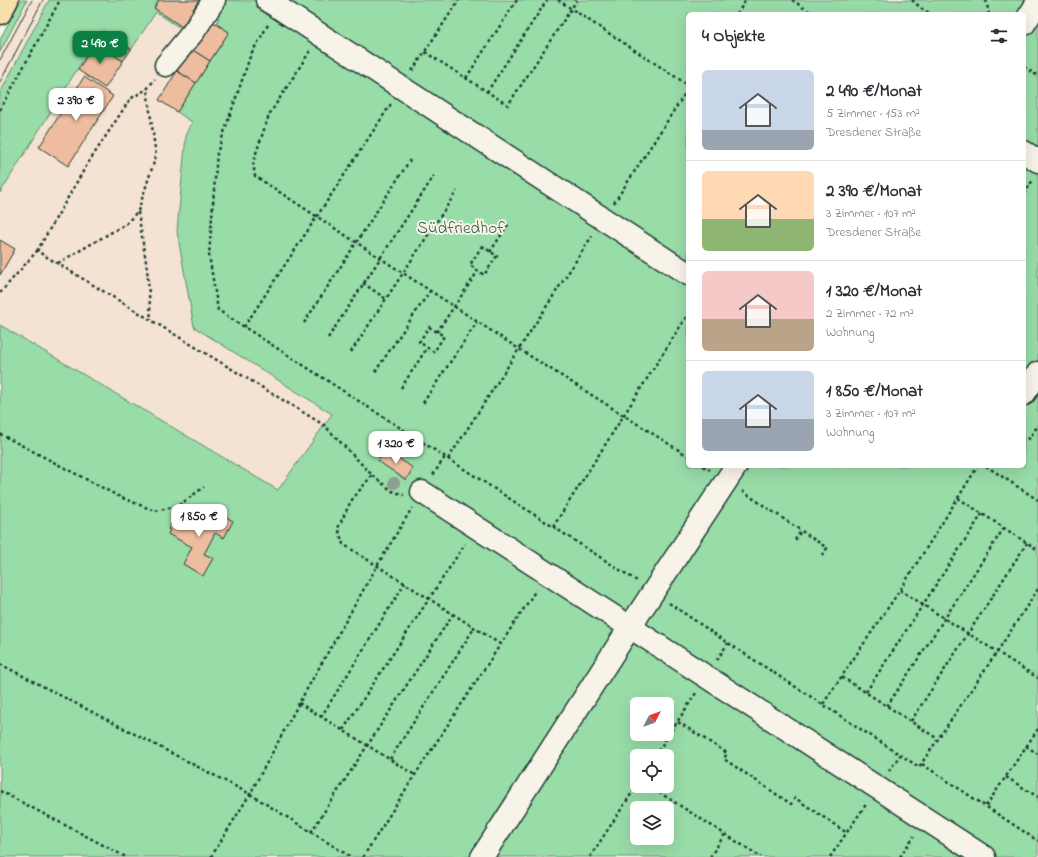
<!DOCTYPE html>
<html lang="de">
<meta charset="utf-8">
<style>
body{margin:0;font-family:"Indie Flower",sans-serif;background:#f7f7f7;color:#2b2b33;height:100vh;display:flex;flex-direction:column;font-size:15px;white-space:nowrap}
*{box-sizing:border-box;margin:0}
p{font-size:13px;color:#7c7c81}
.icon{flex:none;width:22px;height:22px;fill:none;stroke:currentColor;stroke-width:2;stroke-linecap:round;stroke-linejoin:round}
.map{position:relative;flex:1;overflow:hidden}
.details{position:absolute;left:686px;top:12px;width:340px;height:456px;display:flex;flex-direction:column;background:#fff;border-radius:6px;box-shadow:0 4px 16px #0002}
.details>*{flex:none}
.needle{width:26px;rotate:48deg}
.buttons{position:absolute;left:630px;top:697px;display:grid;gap:8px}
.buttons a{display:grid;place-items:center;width:44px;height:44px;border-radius:6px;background:#fff;box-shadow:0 4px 16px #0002;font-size:20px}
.price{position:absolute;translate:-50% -34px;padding:0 9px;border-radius:8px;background:#fff;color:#222;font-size:13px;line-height:26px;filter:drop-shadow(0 1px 2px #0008)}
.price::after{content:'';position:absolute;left:50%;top:24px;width:12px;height:9px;margin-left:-6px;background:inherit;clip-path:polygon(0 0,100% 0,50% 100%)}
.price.active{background:#0b8043;color:#fff}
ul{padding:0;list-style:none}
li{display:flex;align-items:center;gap:12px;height:100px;padding:0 16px}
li+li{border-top:1px solid #e1e1e2}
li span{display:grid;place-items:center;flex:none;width:112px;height:80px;border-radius:6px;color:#555}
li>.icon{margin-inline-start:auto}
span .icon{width:48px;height:48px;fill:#fffc;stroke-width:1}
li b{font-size:17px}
h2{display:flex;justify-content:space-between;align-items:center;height:48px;padding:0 16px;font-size:17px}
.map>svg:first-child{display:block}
</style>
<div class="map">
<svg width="1038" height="857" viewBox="0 0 1038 857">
<rect width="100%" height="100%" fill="#f7f3e8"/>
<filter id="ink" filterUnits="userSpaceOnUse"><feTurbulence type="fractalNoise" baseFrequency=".025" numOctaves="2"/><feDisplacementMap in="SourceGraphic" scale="8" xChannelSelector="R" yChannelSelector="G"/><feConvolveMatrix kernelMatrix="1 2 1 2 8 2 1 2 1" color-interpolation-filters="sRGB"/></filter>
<g filter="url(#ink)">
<g fill="#f4e2d2">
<polygon points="27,0 49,0 0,93 0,52"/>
<polygon points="120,0 251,0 225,46 186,136 194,327 333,414 278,490 0,325 0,193"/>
</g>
<g fill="#98dca8" stroke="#5c8c6e" fill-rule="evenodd">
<polygon points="21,0 27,0 0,52 0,39"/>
<polygon points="49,0 159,0 154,8 182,27 180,28 156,12 131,50 101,31 0,193 0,93"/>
<path d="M 221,0 L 251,1 L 251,0 L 1038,0 L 1038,857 L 0,857 L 0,325 L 278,490 L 332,414 L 194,327 L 177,231 L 186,136 L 192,122 L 177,112 L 229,32 L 216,24 L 219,19 L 212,14 ZM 688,14 L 1024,14 L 1024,466 L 688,466 ZM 637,704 L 667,704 L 667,734 L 637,734 ZM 637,756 L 667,756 L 667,786 L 637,786 ZM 637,808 L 667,808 L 667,838 L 637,838 Z"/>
</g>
<g fill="#eebc9f" stroke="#1f3d34">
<polygon points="159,0 199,0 182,27 154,8"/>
<polygon points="210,20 229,32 210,61 191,49"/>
<polygon points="103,31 131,49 123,61 95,43"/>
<polygon points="95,43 123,61 105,88 78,70"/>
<polygon points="191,49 210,61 196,83 177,71"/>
<polygon points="177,71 196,83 177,112 159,100"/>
<polygon points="84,77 113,96 68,166 39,147"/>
<polygon points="0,240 15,249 0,275"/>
<polygon points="386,450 413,468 406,480 378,461"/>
<polygon points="213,510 233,521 224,538 215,533 213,537 204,554 213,558 203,576 183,564 192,547 168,534 170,530 168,529 175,517 176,518 179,513 204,527"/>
</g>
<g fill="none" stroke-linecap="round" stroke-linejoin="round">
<defs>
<g id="minor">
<polyline points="267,0 688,274"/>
<polyline points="1024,24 1038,2"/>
<polyline points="166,65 194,31 214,0"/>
<polyline points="1024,152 1038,161"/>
<polyline points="1024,394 1038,373"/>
<polyline points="422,492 984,857"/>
<polyline points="482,857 630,627 736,466"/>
</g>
<polyline id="major" points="0,13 7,0"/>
</defs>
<use href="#minor" stroke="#1f3d34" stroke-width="25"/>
<use href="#major" stroke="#1f3d34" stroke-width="25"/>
<g stroke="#1f3d34" stroke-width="2.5" stroke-dasharray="3 3" stroke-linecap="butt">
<polyline points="558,0 688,85"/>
<polyline points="792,0 813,14"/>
<polyline points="912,0 922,9 931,14"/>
<polyline points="986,0 989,14"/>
<polyline points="737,14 746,0"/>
<polyline points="268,25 251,54 217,153 209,255 218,310 637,581"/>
<polyline points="310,51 269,115 253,162 255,176 519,349 688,456"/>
<polyline points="425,52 508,105 577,0"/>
<polyline points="1024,67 1038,76"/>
<polyline points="412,71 459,0"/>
<polyline points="466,78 517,0"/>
<polyline points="487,92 547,0"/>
<polyline points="0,110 60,0"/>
<polyline points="1024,194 1033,180"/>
<polyline points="614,203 688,89"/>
<polyline points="138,212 147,268 151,320"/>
<polygon points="482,246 497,256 484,275 470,265"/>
<polyline points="37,251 85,168 130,99 147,89 155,79"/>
<polyline points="490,252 509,223"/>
<polyline points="58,263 126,224 138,211 156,156 147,89"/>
<polyline points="363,283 386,299"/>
<polyline points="0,293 37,251 324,425 372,475 392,491 404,495"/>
<polyline points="304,323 410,160"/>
<polyline points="244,327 391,104"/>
<polygon points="429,327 444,336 434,352 419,342"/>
<polyline points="437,332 478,271"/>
<polyline points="328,338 434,176"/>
<polyline points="351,352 457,191"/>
<polyline points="375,372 430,291"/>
<polyline points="401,388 427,348"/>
<polyline points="423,403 477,322"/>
<polyline points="0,434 120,497 155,511 178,506 204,487"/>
<polyline points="1028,440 1038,425"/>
<polyline points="448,459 592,236"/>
<polyline points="703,466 710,470"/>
<polyline points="986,466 1038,500"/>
<polyline points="372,475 351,501 338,528 343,544 500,644"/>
<polyline points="433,475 445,457"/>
<polyline points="742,491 827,548 821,558"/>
<polyline points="958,498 1038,550"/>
<polyline points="553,527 688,314"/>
<polyline points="795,540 801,531"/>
<polyline points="900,590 1038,678"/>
<polyline points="669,603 728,643 919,767 997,652 1038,589"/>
<polyline points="717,660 728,643"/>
<polyline points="0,664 250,794 351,857"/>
<polyline points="842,677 938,739"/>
<polyline points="866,692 982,514"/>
<polyline points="299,703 415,775"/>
<polyline points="823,704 900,590 978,466"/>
<polyline points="887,706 1004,528"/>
<polyline points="321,717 405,583"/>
<polyline points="911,721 1027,543"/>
<polyline points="678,722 727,753 724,759 791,804 795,798 847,833"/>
<polyline points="343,730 465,544"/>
<polyline points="1026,746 1038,754"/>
<polyline points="655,756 696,693"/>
<polyline points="390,759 475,627"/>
<polyline points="922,764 1038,841"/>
<polyline points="889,771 900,755"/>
<polyline points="1006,777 1038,797"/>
<polyline points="649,786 761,857"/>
<polyline points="0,791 126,857"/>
<polyline points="986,806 1038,729"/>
<polyline points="311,832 453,614"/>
<polyline points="211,857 250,794 299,703 377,566 412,508"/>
<polyline points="363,857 415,775 536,590"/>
<polyline points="590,857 637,785"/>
<polyline points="710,857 725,834"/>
<polyline points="830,857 867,803"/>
<polyline points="900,857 914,836"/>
</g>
<use href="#minor" stroke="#f7f3e8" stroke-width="22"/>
<use href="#major" stroke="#f8deab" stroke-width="22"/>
<g stroke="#1f3d34" stroke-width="1">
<polyline points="0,60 32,0"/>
<polyline points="0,82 43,0"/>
</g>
</g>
<circle fill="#8da092" cx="394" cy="483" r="6"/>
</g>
<g text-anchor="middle" stroke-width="4" stroke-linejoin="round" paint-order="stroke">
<g font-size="17" fill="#375d4b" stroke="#f7f3e8">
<text x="461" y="233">Südfriedhof</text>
</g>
</g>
</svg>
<div class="buttons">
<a><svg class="needle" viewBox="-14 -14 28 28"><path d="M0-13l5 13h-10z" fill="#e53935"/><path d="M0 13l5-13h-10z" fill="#7c7c81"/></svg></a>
<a><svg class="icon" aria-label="locate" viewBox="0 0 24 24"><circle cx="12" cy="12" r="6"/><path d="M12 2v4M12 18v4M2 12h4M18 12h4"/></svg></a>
<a><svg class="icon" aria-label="layers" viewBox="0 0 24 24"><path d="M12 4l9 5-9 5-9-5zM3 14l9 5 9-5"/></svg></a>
</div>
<b class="price active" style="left:100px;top:65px">2 490 €</b>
<b class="price" style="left:76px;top:122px">2 390 €</b>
<b class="price" style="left:396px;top:465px">1 320 €</b>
<b class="price" style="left:199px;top:538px">1 850 €</b>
<section class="details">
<h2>4 Objekte<svg class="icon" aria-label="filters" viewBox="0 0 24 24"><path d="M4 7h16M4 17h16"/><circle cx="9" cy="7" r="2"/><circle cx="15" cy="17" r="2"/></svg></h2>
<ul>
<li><span style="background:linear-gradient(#c9d6e8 75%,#9aa5b1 0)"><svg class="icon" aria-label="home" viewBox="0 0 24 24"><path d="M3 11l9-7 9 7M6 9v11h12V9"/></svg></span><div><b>2 490 €/Monat</b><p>5 Zimmer · 153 m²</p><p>Dresdener Straße</p></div></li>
<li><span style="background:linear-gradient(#ffd9b3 60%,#8fb573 0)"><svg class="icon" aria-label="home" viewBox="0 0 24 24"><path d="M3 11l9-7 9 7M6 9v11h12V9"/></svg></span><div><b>2 390 €/Monat</b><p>3 Zimmer · 107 m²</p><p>Dresdener Straße</p></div></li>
<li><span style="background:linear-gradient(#f6c9c9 60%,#b9a48a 0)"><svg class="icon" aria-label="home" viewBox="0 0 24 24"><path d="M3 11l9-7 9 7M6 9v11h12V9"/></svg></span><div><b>1 320 €/Monat</b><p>2 Zimmer · 72 m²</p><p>Wohnung</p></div></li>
<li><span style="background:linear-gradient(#c9d6e8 60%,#9aa5b1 0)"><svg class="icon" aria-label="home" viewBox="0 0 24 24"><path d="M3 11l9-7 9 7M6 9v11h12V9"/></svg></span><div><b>1 850 €/Monat</b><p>3 Zimmer · 107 m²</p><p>Wohnung</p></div></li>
</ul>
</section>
</div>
